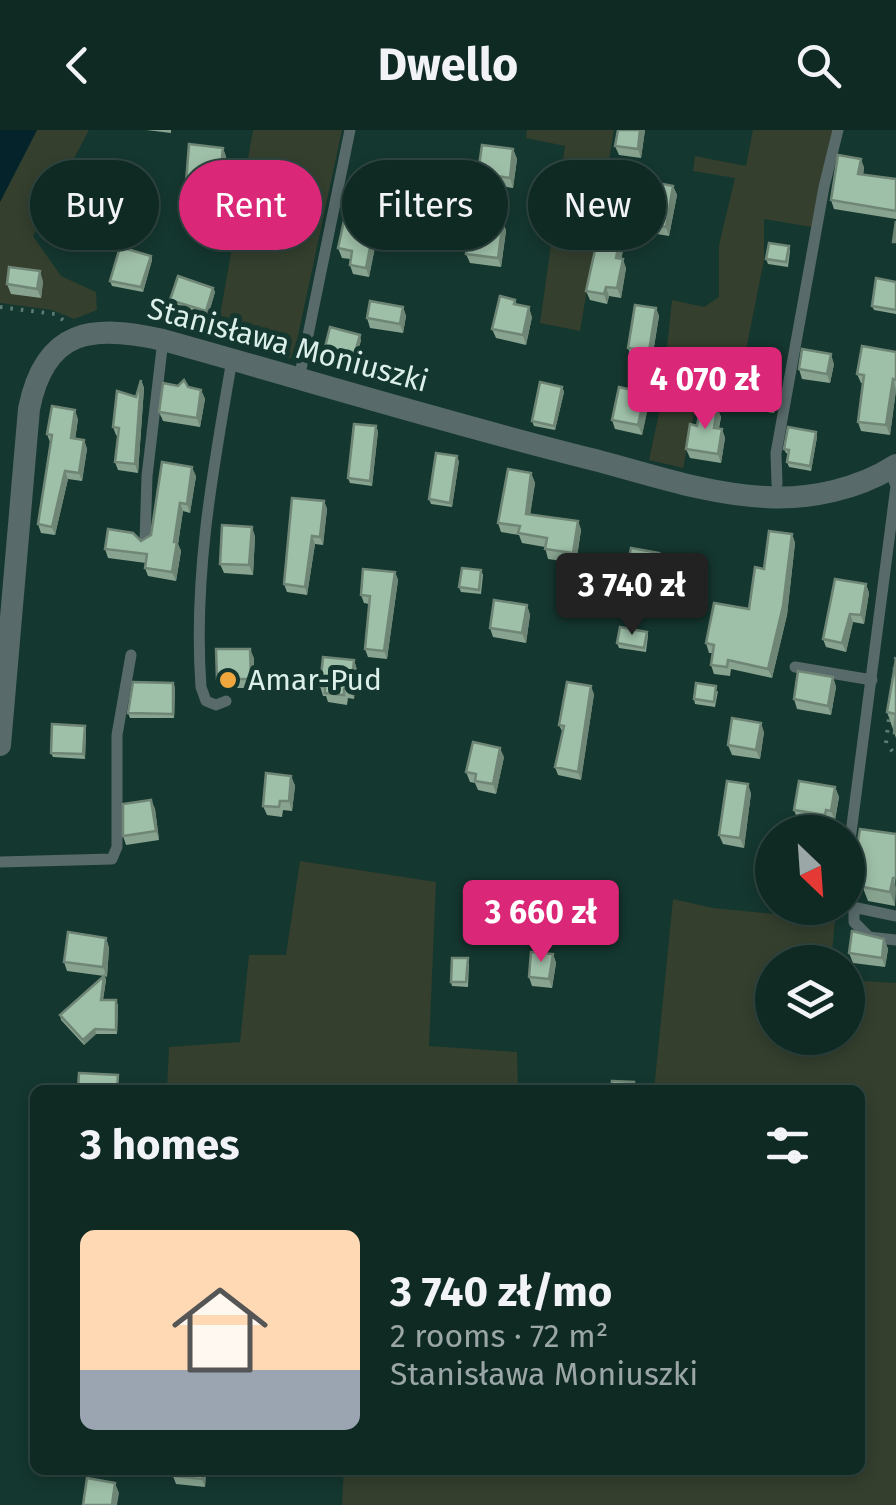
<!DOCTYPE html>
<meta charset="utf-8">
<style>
body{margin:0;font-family:"Fira Sans",sans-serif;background:#18312b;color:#f1f3f6;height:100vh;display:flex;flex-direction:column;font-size:38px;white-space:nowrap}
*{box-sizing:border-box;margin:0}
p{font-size:32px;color:#9ba6a6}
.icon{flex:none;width:55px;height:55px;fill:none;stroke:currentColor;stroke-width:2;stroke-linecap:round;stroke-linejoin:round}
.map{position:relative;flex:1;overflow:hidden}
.side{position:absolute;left:30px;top:955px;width:835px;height:390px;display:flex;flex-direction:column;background:#0f2923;border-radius:15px;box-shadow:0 5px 15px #0003,0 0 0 2px #2f4541}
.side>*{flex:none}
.banner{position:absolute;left:30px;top:30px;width:838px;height:90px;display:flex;gap:20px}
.needle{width:65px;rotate:155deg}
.fabs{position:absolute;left:755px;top:685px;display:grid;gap:20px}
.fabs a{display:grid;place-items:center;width:110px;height:110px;border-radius:50%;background:#0f2923;box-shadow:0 5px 15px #0003,0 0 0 2px #2f4541;font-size:50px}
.price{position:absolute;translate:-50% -85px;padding:0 22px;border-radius:10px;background:#db2777;color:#fff;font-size:32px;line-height:65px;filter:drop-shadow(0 2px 5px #0008)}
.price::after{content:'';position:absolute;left:50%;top:60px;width:30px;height:22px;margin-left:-15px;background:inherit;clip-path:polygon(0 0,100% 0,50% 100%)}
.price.current{background:#222;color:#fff}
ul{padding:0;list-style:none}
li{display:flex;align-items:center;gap:30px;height:250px;padding:0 50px}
li span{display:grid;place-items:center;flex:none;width:280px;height:200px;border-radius:15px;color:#555}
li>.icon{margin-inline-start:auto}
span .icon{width:120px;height:120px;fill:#fffc;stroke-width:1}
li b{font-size:42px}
h2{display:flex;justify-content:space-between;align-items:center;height:120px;padding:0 50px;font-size:42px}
.chip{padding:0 35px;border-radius:45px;background:#0f2923;box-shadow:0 5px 15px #0003,0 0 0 2px #2f4541;font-size:35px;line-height:90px}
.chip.current{background:#db2777;color:#fff}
header{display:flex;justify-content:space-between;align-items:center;height:130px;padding:0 50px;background:#0f2923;font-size:45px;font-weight:700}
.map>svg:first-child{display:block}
</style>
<header><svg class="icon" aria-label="back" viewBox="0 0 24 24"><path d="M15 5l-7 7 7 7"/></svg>Dwello<svg class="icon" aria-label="search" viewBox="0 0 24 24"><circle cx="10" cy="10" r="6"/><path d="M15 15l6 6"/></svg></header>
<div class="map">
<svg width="896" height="1375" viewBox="0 0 896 1375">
<rect width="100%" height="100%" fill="#14372f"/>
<g fill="#343f2e">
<polygon points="37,0 89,0 33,106 61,146 96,162 97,180 74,189 52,180 0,173 0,72"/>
<polygon points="253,0 342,0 293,229 216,208"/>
<polygon points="527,0 614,0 580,201 540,193 565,16 526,8"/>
<polygon points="753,0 834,0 817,98 764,89 764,130 734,280 696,273 683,338 649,330 661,274 672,170 704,177 719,167 719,115 735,48 693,41 695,26 746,36"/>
<polygon points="300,731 436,752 429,916 517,922 518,960 167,960 169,917 240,912 249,825 286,825"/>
<polygon points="673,769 713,778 835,790 831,832 772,832 772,908 848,908 848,850 896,853 896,1375 342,1375 344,1340 860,1340 860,960 654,960"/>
</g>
<polygon fill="#04232a" points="0,0 37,0 0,72"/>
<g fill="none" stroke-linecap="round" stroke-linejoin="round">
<g stroke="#5f7d76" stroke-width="4" stroke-dasharray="2.5 8" stroke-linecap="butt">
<polyline points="0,177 55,184 63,190"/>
<polyline points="896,527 886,613 896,626"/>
</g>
<g stroke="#586a6a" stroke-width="11">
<polyline points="299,249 350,0"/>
<polyline points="777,354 776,323 824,57 838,0"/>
<polyline points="145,411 147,346 163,210"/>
<polyline points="795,537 872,550"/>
<path d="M 226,571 L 216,575 L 206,571 L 201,557 C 193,446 213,339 232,230"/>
<polyline points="848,726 896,356 889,339"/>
<polyline points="0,732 112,729 117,717 117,605 131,525"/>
<polyline points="848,776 896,786"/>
<polyline points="854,778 854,792 869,807 896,810"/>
</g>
<path stroke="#586a6a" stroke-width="22" d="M 0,615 L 29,279 C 45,198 93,194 163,210 C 307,250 450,294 595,330 C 652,345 706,364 765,367 C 809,370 859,359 896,335"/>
</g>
<g fill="#88a490">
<polygon points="146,0 171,0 171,3"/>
<polygon points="645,0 641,28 619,25 615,16"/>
<polygon points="223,18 226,27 223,65 189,62 186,53"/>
<polygon points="513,19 517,29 513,58 481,53 478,43"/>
<polygon points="864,37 863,45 896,49 896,89 834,79 831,70"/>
<polygon points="673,56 677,65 669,106 627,99 621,129 626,138 621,168 609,166 607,174 590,170 586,161 607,66 648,74"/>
<polygon points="503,91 506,101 501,137 470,133 466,124"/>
<polygon points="105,94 102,118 65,113 61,103"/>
<polygon points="378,102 369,147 353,144 350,135 350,129 342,128 338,118"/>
<polygon points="789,116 790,121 788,137 768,134 766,129"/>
<polygon points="151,126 152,130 143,162 112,156 110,151"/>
<polygon points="43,151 41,168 11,164 7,154"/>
<polygon points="896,152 896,184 874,180 872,176"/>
<polygon points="213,158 215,162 208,186 172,174 170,170"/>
<polygon points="515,170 517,175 532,187 526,215 496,208 492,199"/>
<polygon points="403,177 406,186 403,203 370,198 367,188"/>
<polygon points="656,178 659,186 652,229 631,226 628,218"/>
<polygon points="361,210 355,233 325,226 324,221"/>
<polygon points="896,222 896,260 890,305 861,301 858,292 863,253 861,253 857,244"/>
<polygon points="834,234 830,253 802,249 799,239"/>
<polygon points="141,250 144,258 138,343 118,340 115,332 118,306 116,305 113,297 136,267"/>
<polygon points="780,250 774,283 747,279 744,269"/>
<polygon points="188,257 201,260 205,269 200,297 163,291 159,282"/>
<polygon points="562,257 564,262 555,300 534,296 532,291"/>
<polygon points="645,263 649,272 642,305 615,299 612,290"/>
<polygon points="717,278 721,287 719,298 722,299 725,308 721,333 690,328 686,319 697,296"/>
<polygon points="78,289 75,309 84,310 87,319 82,351 68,349 55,405 41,403 38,394 50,312 47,304"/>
<polygon points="378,301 372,356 350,353 348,348"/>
<polygon points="816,302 817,307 811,341 789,337 787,332 788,324 786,323 784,319"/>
<polygon points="459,331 452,377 431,374 429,369"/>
<polygon points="531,343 535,353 530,384 578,391 581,400 576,433 548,429 545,417 522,413 519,405 501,402 498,393"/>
<polygon points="196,346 190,383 183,381 178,414 181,421 176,451 148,446 145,438 146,433 108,428 105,419 141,411 151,405"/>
<polygon points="324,371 327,379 323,415 315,414 307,465 287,462 284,454"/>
<polygon points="792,404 795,413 787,485 772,548 731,539 730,546 714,544 711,535 713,523 709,523 706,513 749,479 764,439"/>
<polygon points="255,406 253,445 224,443 220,434"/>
<polygon points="662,431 658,457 651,455 649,465 634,463 626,443"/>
<polygon points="481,440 483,445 481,464 461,462 459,457"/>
<polygon points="395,442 398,450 387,529 368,527 365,519 369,474 364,473 361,465"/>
<polygon points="866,454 869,463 864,494 853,492 846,522 826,517 823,509"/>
<polygon points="527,475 530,485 526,513 493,507 490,498"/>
<polygon points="647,502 648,506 646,522 619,518 617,513"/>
<polygon points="254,528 254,558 220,558 217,549"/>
<polygon points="896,529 896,608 887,582"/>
<polygon points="354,530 357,540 354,569 348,568 347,575 328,572 326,566 323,566 320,556"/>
<polygon points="833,547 836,557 831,585 797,579 794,569"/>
<polygon points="175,557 174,588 130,588 128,583"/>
<polygon points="718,561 715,577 695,574 694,569"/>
<polygon points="594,564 581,650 558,645 555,637 563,603 559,595"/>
<polygon points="86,600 85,629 53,627 51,623"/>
<polygon points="764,602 760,629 732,625 728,615"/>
<polygon points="504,627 496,664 478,660 475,653 470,652 466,642"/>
<polygon points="291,646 295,656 292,681 283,680 282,687 267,685 263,676"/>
<polygon points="835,657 839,667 835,690 830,689 829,695 798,690 794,680"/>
<polygon points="751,663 744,718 723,714 719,705"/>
<polygon points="151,670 155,679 159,710 126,715 123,706"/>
<polygon points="896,704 895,776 868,771 863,758 858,757 853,743"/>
<polygon points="106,808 109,818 107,847 105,846 106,850 103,870 118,875 117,904 96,904 84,915 61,890 60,885 104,846 67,841 64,832"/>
<polygon points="884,809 888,819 885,837 853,833 849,823"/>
<polygon points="553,824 556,833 552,858 532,856 529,847"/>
<polygon points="469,833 468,857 452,856 451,852"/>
<polygon points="63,1340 85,1340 84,1347 65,1344"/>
<polygon points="174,1340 206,1340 205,1357 176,1354 173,1346"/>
</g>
<g fill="#6f8676">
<polygon points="640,0 645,0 641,28 638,19"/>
<polygon points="223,18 226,27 223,65 219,56"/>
<polygon points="513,19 517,29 513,58 510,48"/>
<polygon points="861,29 864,37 862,53 858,44"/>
<polygon points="673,56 677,65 669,106 666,97"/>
<polygon points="102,85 105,94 102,118 98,109"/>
<polygon points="624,89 627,99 620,137 616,128"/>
<polygon points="503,91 506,101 501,137 498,128"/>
<polygon points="375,92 378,102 369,147 366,138"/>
<polygon points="151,126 152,130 143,162 141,157"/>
<polygon points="623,129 626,138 621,168 617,158"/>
<polygon points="40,141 43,151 41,168 37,159"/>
<polygon points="606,157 609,166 607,174 604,164"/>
<polygon points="213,158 215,162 208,186 206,181"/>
<polygon points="403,177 406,186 403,203 400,194"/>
<polygon points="529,177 532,187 526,215 523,205"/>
<polygon points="656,178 659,186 652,229 649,221"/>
<polygon points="360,205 361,210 355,233 353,229"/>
<polygon points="831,224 834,234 830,253 827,244"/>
<polygon points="776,240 780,250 774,283 770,273"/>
<polygon points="893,249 896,260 890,305 886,295"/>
<polygon points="141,250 144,258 138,343 135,334"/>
<polygon points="562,257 564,262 555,300 554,296"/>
<polygon points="201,260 205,269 200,297 197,288"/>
<polygon points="645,263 649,272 642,305 638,295"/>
<polygon points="717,278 721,287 717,307 714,298"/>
<polygon points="75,280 78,289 74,317 71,308"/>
<polygon points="376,296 378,301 372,356 370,351"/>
<polygon points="722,299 725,308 721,333 718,324"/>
<polygon points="816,302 817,307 811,341 810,336"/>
<polygon points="84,310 87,319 82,351 79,343"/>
<polygon points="457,326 459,331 452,377 450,373"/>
<polygon points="192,337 196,346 190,383 187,374"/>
<polygon points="65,341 68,349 55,405 52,397"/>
<polygon points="531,343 535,353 529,393 526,384"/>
<polygon points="324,371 327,379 323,415 320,407"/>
<polygon points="180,373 183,381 178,414 181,421 176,451 172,442 174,412"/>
<polygon points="578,391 581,400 576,433 573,423"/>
<polygon points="252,397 255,406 253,445 249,435"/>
<polygon points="792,404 795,413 787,485 772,548 768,539"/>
<polygon points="312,406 315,414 307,465 305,457"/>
<polygon points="659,423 662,431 658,457 654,448"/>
<polygon points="395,442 398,450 387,529 384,521"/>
<polygon points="648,447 651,455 649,465 646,457"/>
<polygon points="866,454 869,463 864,494 861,485"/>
<polygon points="527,475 530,485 526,513 522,503"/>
<polygon points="850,484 853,492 846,522 842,513"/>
<polygon points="250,519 254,528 254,558 251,549"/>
<polygon points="354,530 357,540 354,569 351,560"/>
<polygon points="833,547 836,557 831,585 828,576"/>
<polygon points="173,553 175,557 174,588 173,584"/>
<polygon points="591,556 594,564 581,650 578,642"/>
<polygon points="761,593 764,602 760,629 756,620"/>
<polygon points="85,596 86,600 85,629 83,624"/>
<polygon points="500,618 504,627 496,664 493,654"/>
<polygon points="291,646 295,656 292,681 289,671"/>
<polygon points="748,654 751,663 744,718 740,708"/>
<polygon points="835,657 839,667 835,690 831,681"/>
<polygon points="151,670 155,679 159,710 156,701"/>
<polygon points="893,748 896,758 895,776 890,762"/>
<polygon points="106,808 109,818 107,847 103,837"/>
<polygon points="884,809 888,819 885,837 882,828"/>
<polygon points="553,824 556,833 552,858 549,849"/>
<polygon points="104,846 106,850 102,875 101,870"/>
<polygon points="116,870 118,875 117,904 116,900"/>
<polygon points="95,899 96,904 84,915 83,910"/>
<polygon points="203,1340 206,1340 205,1357 202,1349"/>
<polygon points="115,1353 119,1363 117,1375 112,1375"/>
</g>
<g fill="#9ebfa8" stroke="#6f8676" stroke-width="2.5">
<polygon points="618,0 640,0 638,19 615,16"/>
<polygon points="189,14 223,18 219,56 186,53"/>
<polygon points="482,15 513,19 510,48 478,43"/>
<polygon points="838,25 861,29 858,44 896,49 896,81 831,70"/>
<polygon points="652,52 673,56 666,97 624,89 616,128 623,129 617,158 606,157 604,164 586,161 607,66 648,74"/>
<polygon points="65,79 102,85 98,109 61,103"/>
<polygon points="345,86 375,92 366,138 350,135 352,121 338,118"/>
<polygon points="471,87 503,91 498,128 466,124"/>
<polygon points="896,91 896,112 893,112"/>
<polygon points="769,113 789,116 786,132 766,129"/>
<polygon points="120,117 151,126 141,157 110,151"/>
<polygon points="9,137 40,141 37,159 7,154"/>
<polygon points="178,146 213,158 206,181 170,170"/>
<polygon points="876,148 896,152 896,180 872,176"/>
<polygon points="500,166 515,170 514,174 529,177 523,205 492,199"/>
<polygon points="370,171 403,177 400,194 367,188"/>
<polygon points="635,175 656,178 649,221 628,218"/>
<polygon points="330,197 360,205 353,229 324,221"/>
<polygon points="862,216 896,222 896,250 893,249 886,295 858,292 864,245 857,244"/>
<polygon points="802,219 831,224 827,244 799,239"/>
<polygon points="750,236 776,240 770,273 744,269"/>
<polygon points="141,250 135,334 115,332 119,298 113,297 117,261 136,267"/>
<polygon points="184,250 188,257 201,260 197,288 159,282 163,253 178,256"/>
<polygon points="540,252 562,257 554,296 532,291"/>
<polygon points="619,257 645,263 638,295 612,290"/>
<polygon points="701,275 717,278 714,298 722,299 718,324 686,319 690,294 697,296"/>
<polygon points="52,276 75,280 71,308 84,310 79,343 65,341 52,397 38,394 52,305 47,304"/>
<polygon points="354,294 376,296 370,351 348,348"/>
<polygon points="788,297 816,302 810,336 787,332 789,320 784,319"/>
<polygon points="436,323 457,326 450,373 429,369"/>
<polygon points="162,332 192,337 187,374 180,373 174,412 177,412 172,442 145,438 147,424 105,419 108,399 133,403 141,411 151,405"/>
<polygon points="508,339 531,343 526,384 578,391 573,423 545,419 547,408 518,403 520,396 498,393"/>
<polygon points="292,368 324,371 320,407 312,406 305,457 284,454"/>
<polygon points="222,395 252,397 249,435 220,434"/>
<polygon points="769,401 792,404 783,476 768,539 728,530 727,537 711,535 714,515 706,513 714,473 749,479 755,437 764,439"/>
<polygon points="631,418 659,423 654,448 648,447 646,457 630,454 632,445 626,443"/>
<polygon points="462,438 481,440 479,460 459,457"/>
<polygon points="363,439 395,442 384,521 365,519 370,466 361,465"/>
<polygon points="835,449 866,454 861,485 850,484 842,513 823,509"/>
<polygon points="494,470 527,475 522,503 490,498"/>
<polygon points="620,497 647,502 644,518 617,513"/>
<polygon points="216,519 250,519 251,549 217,549"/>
<polygon points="323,527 354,530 351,560 344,559 344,565 325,563 325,557 320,556"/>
<polygon points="896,529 896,603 894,603 896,584 887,582"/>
<polygon points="798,541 833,547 828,576 794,569"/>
<polygon points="133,552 173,553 173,584 128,583"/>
<polygon points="567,552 591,556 578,642 555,637 564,596 559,595"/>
<polygon points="696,553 716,556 714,572 694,569"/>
<polygon points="732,588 761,593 756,620 728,615"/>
<polygon points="52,594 85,596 83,624 51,623"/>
<polygon points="473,612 500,618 493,654 475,651 476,644 466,642"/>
<polygon points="266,643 291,646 289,671 280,671 279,677 263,676"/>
<polygon points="727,651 748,654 740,708 719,705"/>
<polygon points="799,651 835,657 831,681 826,680 825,685 794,680"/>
<polygon points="151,670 156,701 123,706 123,674"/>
<polygon points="860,699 896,704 896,748 893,748 890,762 863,757 865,745 853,743"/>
<polygon points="852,801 884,809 882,828 849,823"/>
<polygon points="68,802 106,808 103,837 64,832"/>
<polygon points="531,822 553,824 549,849 529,847"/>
<polygon points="452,828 468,828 466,852 451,852"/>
<polygon points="104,846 101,870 116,870 116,900 95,899 83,910 60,885"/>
<polygon points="79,943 118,945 117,960 78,960"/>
<polygon points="612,951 634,952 633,960 611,960"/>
<polygon points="174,1340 203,1340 202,1349 173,1346"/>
<polygon points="87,1348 115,1353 112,1375 83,1375"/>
</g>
<circle fill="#efa73d" stroke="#14372f" stroke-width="4" cx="228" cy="550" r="10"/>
<g text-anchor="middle" stroke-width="10" stroke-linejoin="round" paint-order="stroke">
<g font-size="30" fill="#dcf0ea" stroke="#14372f">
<text transform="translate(288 215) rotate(15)" y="10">Stanisława Moniuszki</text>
</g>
<g font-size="30" fill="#dcf0ea" stroke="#14372f" text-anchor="start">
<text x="248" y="560">Amar-Pud</text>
</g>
</g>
</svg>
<div class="fabs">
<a><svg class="needle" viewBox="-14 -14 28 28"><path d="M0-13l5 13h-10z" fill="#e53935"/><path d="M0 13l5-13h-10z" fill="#9ba6a6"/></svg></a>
<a><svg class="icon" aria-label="layers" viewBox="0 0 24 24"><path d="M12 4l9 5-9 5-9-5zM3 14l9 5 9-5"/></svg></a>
</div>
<b class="price" style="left:705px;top:302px">4 070 zł</b>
<b class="price current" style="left:632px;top:508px">3 740 zł</b>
<b class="price" style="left:541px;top:835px">3 660 zł</b>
<div class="banner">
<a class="chip">Buy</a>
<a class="chip current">Rent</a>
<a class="chip">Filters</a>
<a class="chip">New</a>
</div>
<section class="side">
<h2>3 homes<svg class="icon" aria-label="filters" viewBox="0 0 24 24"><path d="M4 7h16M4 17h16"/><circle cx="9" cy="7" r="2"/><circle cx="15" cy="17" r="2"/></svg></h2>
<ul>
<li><span style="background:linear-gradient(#ffd9b3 70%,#9aa5b1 0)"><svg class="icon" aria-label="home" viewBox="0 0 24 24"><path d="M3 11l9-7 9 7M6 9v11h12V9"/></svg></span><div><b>3 740 zł/mo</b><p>2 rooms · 72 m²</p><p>Stanisława Moniuszki</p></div></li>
</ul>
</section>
</div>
